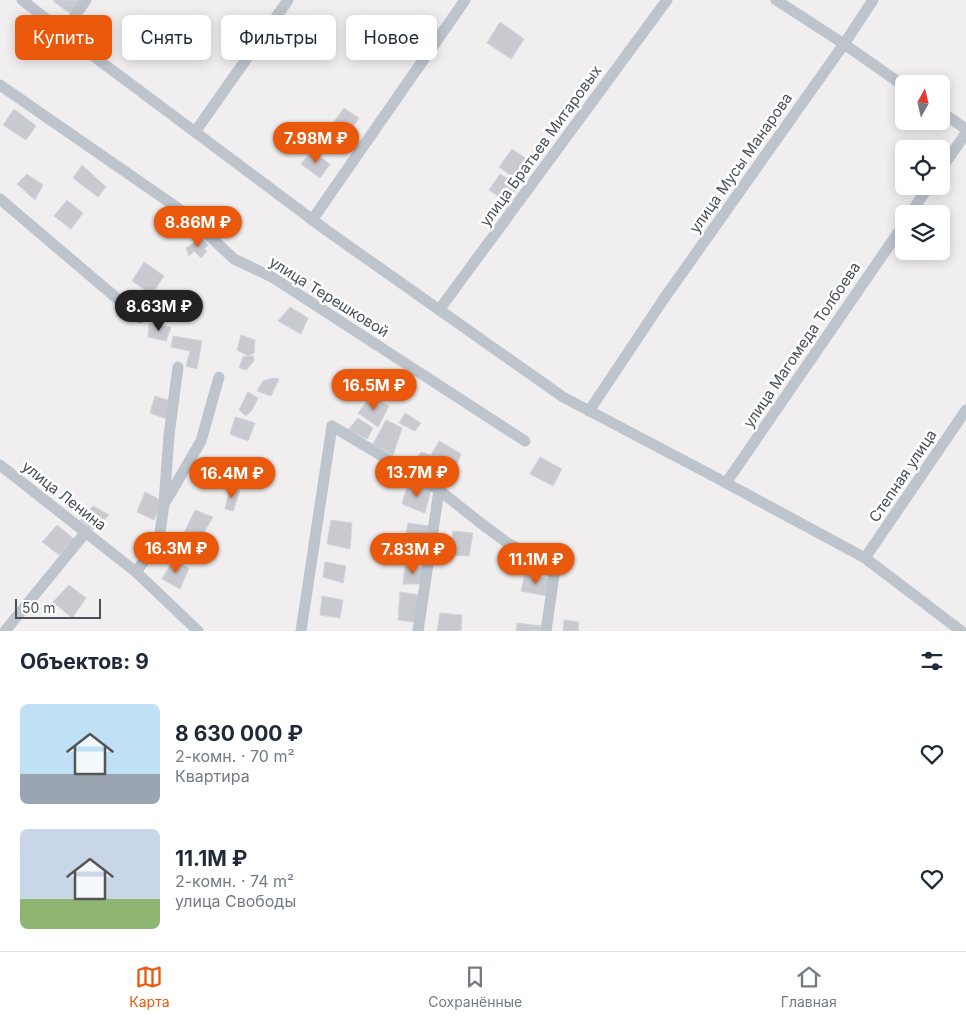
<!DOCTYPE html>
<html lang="ru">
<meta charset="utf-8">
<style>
body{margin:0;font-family:Inter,sans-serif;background:#f6f6f7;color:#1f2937;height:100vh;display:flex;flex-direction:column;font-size:19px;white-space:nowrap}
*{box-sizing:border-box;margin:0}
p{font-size:16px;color:#747a83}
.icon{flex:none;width:28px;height:28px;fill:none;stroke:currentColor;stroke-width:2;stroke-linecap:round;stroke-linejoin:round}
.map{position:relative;height:631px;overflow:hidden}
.sheet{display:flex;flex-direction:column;background:#fff;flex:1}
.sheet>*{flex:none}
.hud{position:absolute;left:15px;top:15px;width:500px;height:45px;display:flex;gap:10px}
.needle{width:32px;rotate:8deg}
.tools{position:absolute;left:895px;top:75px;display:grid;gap:10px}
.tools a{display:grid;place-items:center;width:55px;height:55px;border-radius:8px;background:#fff;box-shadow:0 2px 12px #0003;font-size:25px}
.scale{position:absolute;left:15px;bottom:12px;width:86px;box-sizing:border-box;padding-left:5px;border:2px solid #48505a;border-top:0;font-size:14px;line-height:18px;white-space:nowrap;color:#48505a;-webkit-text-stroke:4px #fff;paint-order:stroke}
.price{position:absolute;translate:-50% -42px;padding:0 11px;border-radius:18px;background:#ea580c;color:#fff;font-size:16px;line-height:32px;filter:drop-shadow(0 1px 2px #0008)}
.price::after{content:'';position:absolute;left:50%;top:30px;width:15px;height:11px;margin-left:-8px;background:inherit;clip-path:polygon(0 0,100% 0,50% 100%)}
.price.selected{background:#222;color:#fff}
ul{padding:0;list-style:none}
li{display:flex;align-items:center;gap:15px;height:125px;padding:0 20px}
li span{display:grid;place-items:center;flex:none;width:140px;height:100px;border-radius:8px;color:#555}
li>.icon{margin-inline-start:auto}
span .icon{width:60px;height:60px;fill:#fffc;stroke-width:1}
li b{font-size:21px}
h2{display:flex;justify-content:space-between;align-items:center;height:60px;padding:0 20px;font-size:21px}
.chip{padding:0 18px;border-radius:8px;background:#fff;box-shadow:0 2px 12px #0003;font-size:18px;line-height:45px}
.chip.selected{background:#ea580c;color:#fff}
.tabs{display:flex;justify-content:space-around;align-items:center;height:70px;border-top:1px solid #e0e1e3;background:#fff;font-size:14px;color:#747a83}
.tabs a{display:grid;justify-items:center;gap:2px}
.tabs .selected{color:#ea580c}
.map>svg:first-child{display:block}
</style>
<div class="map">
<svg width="966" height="631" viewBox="0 0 966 631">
<rect width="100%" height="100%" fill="#f0eeee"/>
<g fill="#c9cad0" stroke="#d2d4d9">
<polygon points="54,0 83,0 71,14 53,1"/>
<polygon points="500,22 524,39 511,59 487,43"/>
<polygon points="344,108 359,118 348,134 333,123"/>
<polygon points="14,109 36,126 26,140 3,125"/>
<polygon points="512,149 531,162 517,180 499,167"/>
<polygon points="312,151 330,164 320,178 301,164"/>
<polygon points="82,165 106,187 98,197 73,178"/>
<polygon points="27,174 43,185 35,200 17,184"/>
<polygon points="500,174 518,185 508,203 489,190"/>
<polygon points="67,200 83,213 71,229 54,216"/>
<polygon points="202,237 208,245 204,249 207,251 201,258 194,251 189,256 186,248"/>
<polygon points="144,262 164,276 152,294 132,281"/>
<polygon points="290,307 308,318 301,334 278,321"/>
<polygon points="149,323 171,327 166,341 148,337"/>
<polygon points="241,335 255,340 254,353 248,356 237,350"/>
<polygon points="173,336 202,341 197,369 186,366 190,351 171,347"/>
<polygon points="253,356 254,361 246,370 239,368 243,357"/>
<polygon points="273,378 279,379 271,396 257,391 263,381"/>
<polygon points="248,392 258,398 252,410 246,416 239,410"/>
<polygon points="155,396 170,401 167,419 150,413"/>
<polygon points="371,396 389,406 378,427 358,413"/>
<polygon points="405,413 421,423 415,431 399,423"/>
<polygon points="235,417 255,423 248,441 230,434"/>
<polygon points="358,418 373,428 367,439 348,430"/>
<polygon points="386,420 402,428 393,455 373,444"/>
<polygon points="439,441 461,454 455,470 431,455"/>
<polygon points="421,452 431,455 426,459 444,468 439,478 414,462"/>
<polygon points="540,457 562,469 553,486 530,474"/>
<polygon points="219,459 239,467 234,484 213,476"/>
<polygon points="408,483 431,490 425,513 402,504"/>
<polygon points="230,487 240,491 233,511 225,509"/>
<polygon points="145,492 162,501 154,520 137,512"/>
<polygon points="93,506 109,515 93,530 80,520"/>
<polygon points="195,510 213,517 198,542 186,536 184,533"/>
<polygon points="331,520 352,523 350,549 327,544"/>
<polygon points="408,523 429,526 424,547 403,549"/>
<polygon points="57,525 74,539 59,555 42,542"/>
<polygon points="453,531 473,533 469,556 449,555"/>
<polygon points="173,560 189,568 180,589 162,579"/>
<polygon points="325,562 346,566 343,583 323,577"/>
<polygon points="405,566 423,568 420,584 403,584"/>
<polygon points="525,575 549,579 547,596 521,591"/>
<polygon points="69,585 86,598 72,618 53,602"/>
<polygon points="400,592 420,595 415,622 398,620"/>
<polygon points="322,596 343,600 340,618 320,615"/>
<polygon points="440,613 462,615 461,631 437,631"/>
<polygon points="564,620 579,622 578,631 563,631"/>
<polygon points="517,623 541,626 540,631 516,631"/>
</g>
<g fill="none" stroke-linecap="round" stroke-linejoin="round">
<g stroke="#bec4cc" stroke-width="11">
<polyline points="22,0 100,61 326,230 563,397 715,477 865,558 961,631"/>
<polyline points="776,0 844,44 904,86"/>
<polyline points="64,32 86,0"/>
<polyline points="0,85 185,213 234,259 272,277 525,441"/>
<polyline points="941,112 966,129"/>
<polyline points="195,132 288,0"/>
<polyline points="941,169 966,133"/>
<polyline points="0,199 140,318"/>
<polyline points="910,214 929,186"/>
<polyline points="312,220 465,0"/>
<polyline points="439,310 667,0"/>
<polyline points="589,411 663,300 844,44 873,0"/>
<polyline points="0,465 136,572 198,631"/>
<polyline points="726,483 904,224"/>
<polyline points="166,501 201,441 219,377"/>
<polyline points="865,558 966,410"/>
<polyline points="136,572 159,540 164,504 169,435 178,367"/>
<polyline points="5,631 86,532"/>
<polyline points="301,631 332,426 439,490 478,521 509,544 555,568 546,631"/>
<polyline points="418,631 439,490"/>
</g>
</g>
<g text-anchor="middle" stroke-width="5" stroke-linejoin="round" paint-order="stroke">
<g font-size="15" fill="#48505a" stroke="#fff">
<text transform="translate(541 146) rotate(-54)" y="5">улица Братьев Митаровых</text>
<text transform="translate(741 163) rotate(-55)" y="5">улица Мусы Манарова</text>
<text transform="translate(329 297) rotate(32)" y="5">улица Терешковой</text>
<text transform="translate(802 345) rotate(-56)" y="5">улица Магомеда Толбоева</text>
<text transform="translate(903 476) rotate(-56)" y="5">Степная улица</text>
<text transform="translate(64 496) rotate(38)" y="5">улица Ленина</text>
</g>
</g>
</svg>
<div class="tools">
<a><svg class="needle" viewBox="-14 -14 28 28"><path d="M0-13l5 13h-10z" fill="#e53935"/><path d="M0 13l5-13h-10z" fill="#747a83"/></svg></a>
<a><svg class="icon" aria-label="locate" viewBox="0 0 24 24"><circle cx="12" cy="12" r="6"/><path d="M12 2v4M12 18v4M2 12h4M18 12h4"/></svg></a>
<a><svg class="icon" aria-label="layers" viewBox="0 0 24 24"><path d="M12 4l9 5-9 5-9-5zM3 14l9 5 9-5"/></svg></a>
</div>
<div class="scale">50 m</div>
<b class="price" style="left:316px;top:164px">7.98M ₽</b>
<b class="price" style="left:198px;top:248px">8.86M ₽</b>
<b class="price selected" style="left:159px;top:332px">8.63M ₽</b>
<b class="price" style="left:374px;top:411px">16.5M ₽</b>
<b class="price" style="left:417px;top:498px">13.7M ₽</b>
<b class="price" style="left:232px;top:499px">16.4M ₽</b>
<b class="price" style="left:176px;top:574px">16.3M ₽</b>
<b class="price" style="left:413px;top:575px">7.83M ₽</b>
<b class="price" style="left:536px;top:585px">11.1M ₽</b>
<div class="hud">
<a class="chip selected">Купить</a>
<a class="chip">Снять</a>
<a class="chip">Фильтры</a>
<a class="chip">Новое</a>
</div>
</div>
<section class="sheet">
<h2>Объектов: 9<svg class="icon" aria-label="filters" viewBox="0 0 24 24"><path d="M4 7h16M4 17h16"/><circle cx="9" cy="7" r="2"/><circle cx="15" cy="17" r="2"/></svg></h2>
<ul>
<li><span style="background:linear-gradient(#bfe0f5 70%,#9aa5b1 0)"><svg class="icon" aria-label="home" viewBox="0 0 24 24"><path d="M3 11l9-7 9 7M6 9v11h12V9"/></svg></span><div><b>8 630 000 ₽</b><p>2-комн. · 70 m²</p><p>Квартира</p></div><svg class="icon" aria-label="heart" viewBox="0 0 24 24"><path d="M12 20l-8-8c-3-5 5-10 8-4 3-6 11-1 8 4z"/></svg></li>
<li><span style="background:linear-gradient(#c9d6e8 70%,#8fb573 0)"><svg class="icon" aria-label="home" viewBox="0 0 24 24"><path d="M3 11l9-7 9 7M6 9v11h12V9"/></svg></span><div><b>11.1M ₽</b><p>2-комн. · 74 m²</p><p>улица Свободы</p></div><svg class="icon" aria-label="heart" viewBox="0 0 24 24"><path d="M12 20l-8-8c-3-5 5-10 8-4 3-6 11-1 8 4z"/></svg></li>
</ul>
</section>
<nav class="tabs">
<a class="selected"><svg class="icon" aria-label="map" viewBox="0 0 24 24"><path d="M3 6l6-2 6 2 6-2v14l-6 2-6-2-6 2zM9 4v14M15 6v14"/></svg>Карта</a>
<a><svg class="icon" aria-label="saved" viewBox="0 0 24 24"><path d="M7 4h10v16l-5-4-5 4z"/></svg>Сохранённые</a>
<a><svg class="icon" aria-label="home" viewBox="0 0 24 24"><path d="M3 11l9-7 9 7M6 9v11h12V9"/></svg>Главная</a>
</nav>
